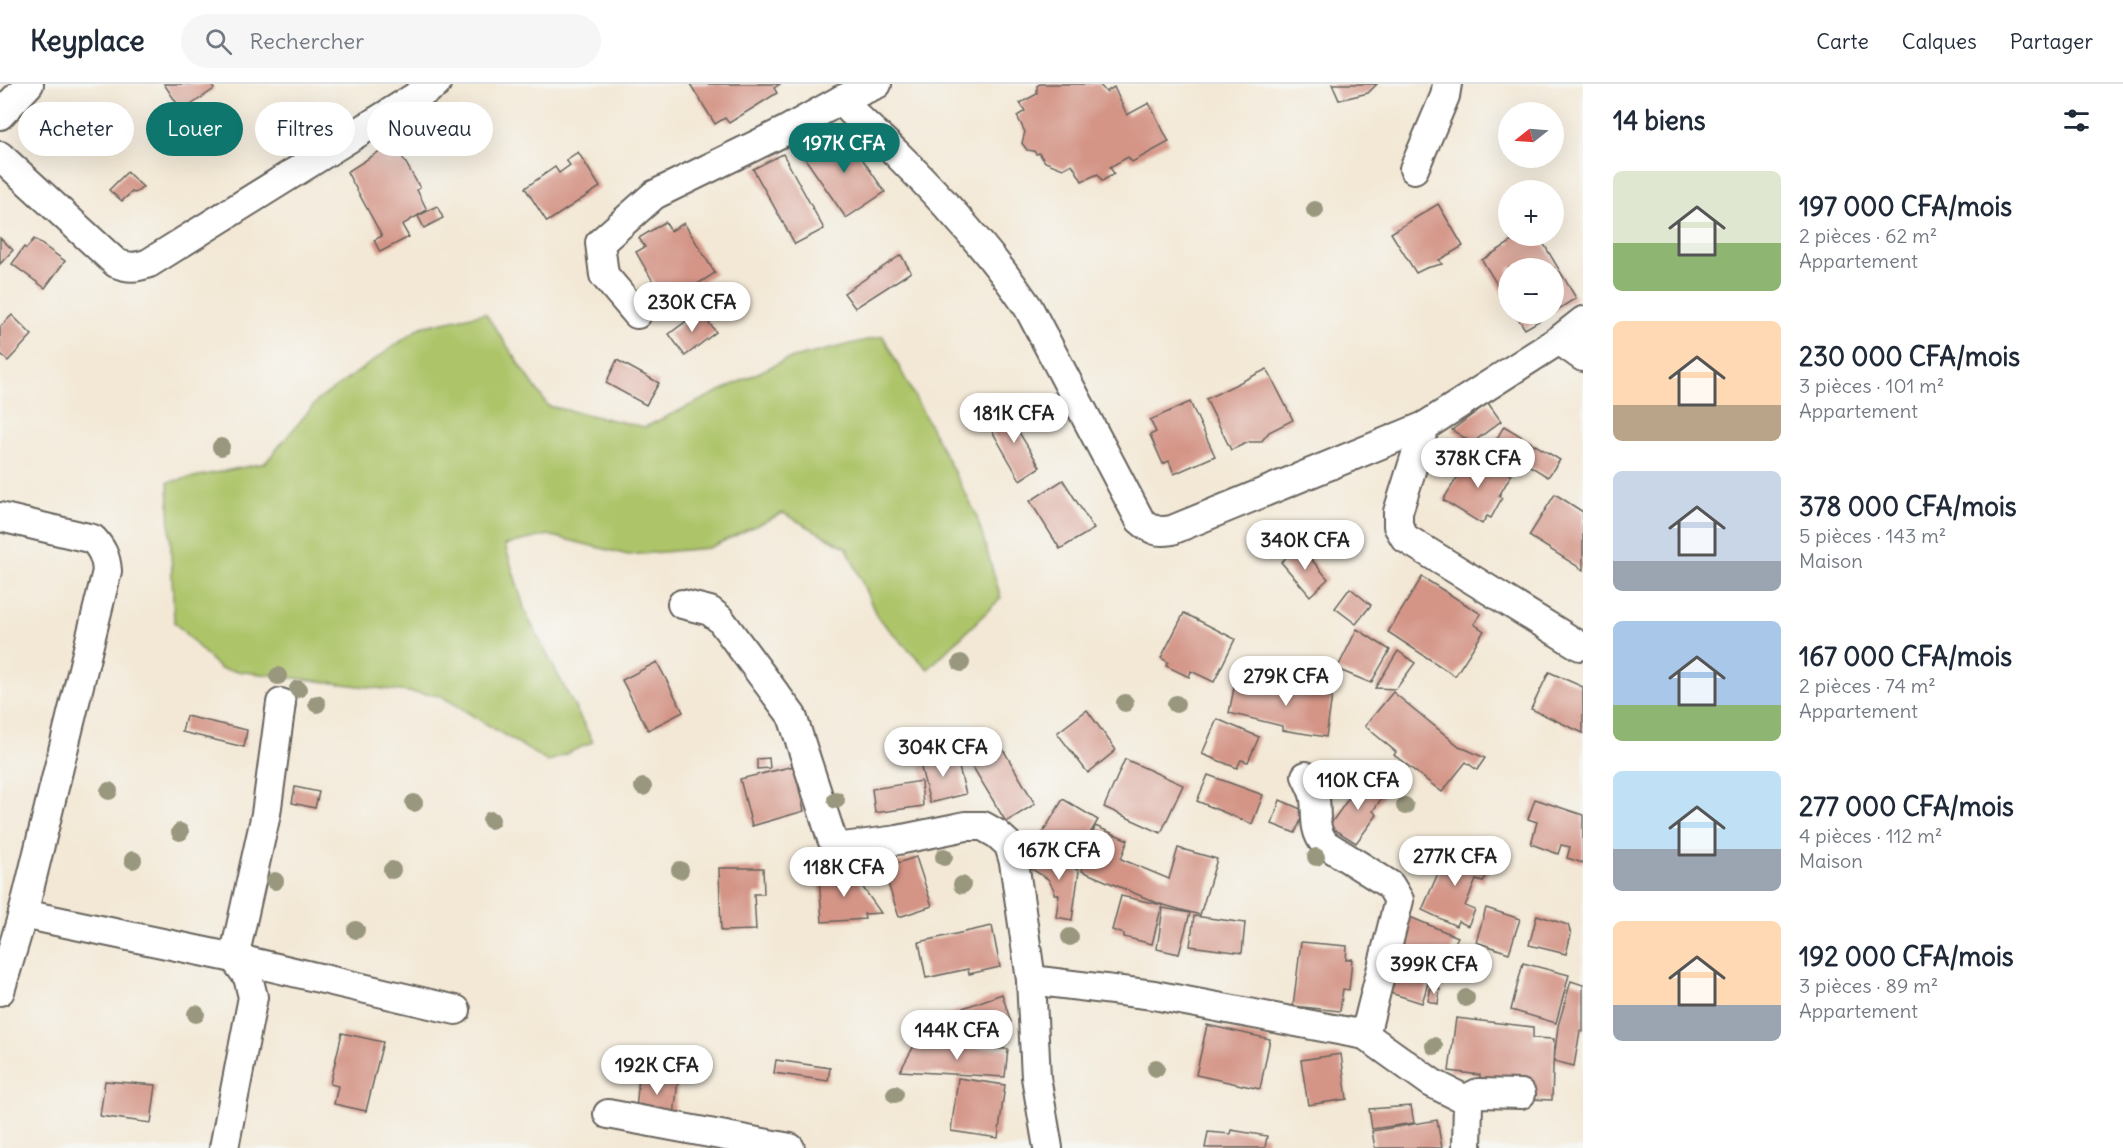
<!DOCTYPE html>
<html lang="fr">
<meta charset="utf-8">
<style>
body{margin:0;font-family:Delius,sans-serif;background:#f6f6f7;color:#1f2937;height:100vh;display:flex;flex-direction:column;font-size:22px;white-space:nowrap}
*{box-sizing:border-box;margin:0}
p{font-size:20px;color:#747a83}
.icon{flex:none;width:33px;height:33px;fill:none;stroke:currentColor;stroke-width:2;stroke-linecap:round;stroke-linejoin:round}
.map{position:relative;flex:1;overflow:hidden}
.details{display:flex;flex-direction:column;background:#fff;width:540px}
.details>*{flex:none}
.banner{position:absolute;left:18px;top:18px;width:570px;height:54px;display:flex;gap:12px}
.needle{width:39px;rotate:253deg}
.buttons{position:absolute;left:1498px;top:18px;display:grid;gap:12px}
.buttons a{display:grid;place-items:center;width:66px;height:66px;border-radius:50%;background:#fff;box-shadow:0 6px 24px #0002;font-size:30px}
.price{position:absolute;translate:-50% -51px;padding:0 14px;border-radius:21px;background:#fff;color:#222;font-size:20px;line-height:39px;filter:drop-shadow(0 2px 3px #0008)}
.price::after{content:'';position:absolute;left:50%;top:36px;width:18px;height:14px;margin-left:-9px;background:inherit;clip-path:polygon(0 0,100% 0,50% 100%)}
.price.on{background:#0f766e;color:#fff}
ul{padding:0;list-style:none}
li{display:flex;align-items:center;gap:18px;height:150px;padding:0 30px}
li span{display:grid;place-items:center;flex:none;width:168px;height:120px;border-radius:9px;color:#555}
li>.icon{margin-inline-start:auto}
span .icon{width:72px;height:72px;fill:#fffc;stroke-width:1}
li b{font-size:26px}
h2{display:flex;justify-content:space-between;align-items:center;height:72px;padding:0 30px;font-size:26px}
.tag{padding:0 21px;border-radius:27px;background:#fff;box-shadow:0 6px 24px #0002;font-size:21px;line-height:54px}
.tag.on{background:#0f766e;color:#fff}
header{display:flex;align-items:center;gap:36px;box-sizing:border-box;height:84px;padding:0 30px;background:#fff;border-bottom:2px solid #e0e1e3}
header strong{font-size:28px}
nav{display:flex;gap:33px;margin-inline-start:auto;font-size:21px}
.search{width:420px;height:54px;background:#f6f6f7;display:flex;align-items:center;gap:15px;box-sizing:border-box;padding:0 21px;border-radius:33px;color:#747a83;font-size:22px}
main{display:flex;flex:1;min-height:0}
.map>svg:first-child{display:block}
</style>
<header>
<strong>Keyplace</strong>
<div class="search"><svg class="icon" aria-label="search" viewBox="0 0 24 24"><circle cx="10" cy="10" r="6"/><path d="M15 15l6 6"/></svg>Rechercher</div>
<nav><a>Carte</a><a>Calques</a><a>Partager</a></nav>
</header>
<main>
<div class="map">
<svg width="1583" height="1064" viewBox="0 0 1583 1064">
<rect width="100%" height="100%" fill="#f6f6f2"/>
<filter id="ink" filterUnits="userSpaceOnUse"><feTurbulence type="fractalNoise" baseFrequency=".0167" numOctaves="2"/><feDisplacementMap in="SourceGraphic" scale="12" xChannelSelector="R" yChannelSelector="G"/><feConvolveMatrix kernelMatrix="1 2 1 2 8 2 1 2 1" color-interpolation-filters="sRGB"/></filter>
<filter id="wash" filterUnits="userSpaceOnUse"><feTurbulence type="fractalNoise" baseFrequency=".008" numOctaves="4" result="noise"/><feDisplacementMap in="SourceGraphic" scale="24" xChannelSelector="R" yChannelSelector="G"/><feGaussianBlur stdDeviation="1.35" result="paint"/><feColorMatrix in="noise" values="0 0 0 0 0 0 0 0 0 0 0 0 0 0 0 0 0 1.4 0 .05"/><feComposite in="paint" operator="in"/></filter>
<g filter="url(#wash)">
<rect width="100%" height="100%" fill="#f3e8d5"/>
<polygon fill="#adc469" stroke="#647042" stroke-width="1.5" points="485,229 548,322 645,343 785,276 883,252 976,430 1001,514 928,585 877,533 847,464 783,429 709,464 628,471 548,451 505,461 526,530 593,658 548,678 441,612 220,585 174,538 168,398 265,379 318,316 421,243"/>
<g id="blocks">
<g fill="#d49587">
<polygon points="164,0 211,0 214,5 182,27"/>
<polygon points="690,0 780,0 774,4 777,9 729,39 725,34 715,40"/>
<polygon points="1040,0 1099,0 1106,8 1114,3 1127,31 1149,19 1169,58 1132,78 1128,73 1110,83 1114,90 1102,97 1098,90 1082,97 1072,80 1063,85 1045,78 1039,69 1036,70 1034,67 1027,66 1022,59 1025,48 1017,32 1025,27 1020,19 1037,10 1037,2"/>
<polygon points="1332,0 1377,0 1368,9 1339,16"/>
<polygon points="843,47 885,108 846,134 804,73"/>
<polygon points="394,58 420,104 417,106 427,126 402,141 409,153 380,168 374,156 382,152 347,88"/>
<polygon points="578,68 600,103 547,138 525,104 555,83 559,89 570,81 566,76"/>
<polygon points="783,70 824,145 795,160 753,85"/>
<polygon points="127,88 143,103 137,108 134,109 132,108 122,117 109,106"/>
<polygon points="1438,120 1463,162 1439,176 1442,180 1426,184 1416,189 1391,149"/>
<polygon points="437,122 443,134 424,144 418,132"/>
<polygon points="665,138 671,147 684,139 715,189 666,220 636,168 645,163 639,154"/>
<polygon points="1512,152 1539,152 1576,214 1554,228 1554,184 1509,184 1509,220 1482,176 1511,158 1509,153"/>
<polygon points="0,154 13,166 0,180"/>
<polygon points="34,155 65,177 45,204 12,180 24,163 26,165"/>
<polygon points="901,171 911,188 855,224 844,209"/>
<polygon points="700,227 716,248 685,272 669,250"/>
<polygon points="1515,230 1551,230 1525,245"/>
<polygon points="12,231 32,251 8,277 0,269 0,243"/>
<polygon points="617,276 659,299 646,321 606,299"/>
<polygon points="1267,285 1293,336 1269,348 1261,358 1249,358 1231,366 1206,315"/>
<polygon points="1190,318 1215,372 1174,390 1169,377 1163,380 1150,351 1156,348 1150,336"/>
<polygon points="1488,319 1501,337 1472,359 1452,346"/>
<polygon points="1002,320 1040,383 1020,396 992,347 1000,342 991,326"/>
<polygon points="1504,342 1560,376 1548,393 1494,360"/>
<polygon points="1473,368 1511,391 1499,412 1502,414 1491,434 1487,432 1482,440 1443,416"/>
<polygon points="1063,396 1094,445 1060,465 1030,417"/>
<polygon points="1555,410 1583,428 1583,486 1529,452"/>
<polygon points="1300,462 1328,495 1310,512 1281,478"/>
<polygon points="1422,493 1481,530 1474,540 1484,547 1455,592 1388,548"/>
<polygon points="1350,504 1371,521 1356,540 1335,524"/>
<polygon points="1184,529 1235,555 1214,598 1191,587 1189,593 1166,582 1168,578 1161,574"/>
<polygon points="1357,545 1390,566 1371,599 1337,585"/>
<polygon points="1398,567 1415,579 1396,605 1375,604"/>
<polygon points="657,578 683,628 648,646 622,596"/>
<polygon points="1549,588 1583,603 1583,649 1531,625"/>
<polygon points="1290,598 1333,605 1326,653 1282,646 1282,642 1229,629 1235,599 1288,611"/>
<polygon points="1393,608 1459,662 1485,674 1477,686 1466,678 1442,708 1394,671 1396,668 1365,642"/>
<polygon points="1087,626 1116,666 1088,689 1057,649"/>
<polygon points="186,632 247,646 244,663 182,648"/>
<polygon points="1217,635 1259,653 1248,678 1241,676 1237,684 1202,670"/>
<polygon points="983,647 990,660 997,655 1035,720 1006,738 959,660"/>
<polygon points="955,668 966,710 930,719 920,680"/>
<polygon points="769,674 770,684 757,685 757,675"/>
<polygon points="1125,675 1183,701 1161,749 1104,723"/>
<polygon points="794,682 804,727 752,742 740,695"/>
<polygon points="1208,691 1263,711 1252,740 1197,717"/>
<polygon points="1363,694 1385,709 1373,727 1377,731 1356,759 1329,742"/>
<polygon points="921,697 923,722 875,729 872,705"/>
<polygon points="295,703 319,708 315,724 292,719"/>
<polygon points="1063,715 1098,736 1072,781 1036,760"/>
<polygon points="1535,715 1583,731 1583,779 1567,774 1570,763 1561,761 1558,770 1531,760 1537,738 1528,735"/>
<polygon points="1280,716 1305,727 1295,749 1272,740"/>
<polygon points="1095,742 1128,756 1121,775 1169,795 1178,764 1217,775 1200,831 1160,820 1082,787"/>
<polygon points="1450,762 1491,781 1483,798 1476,796 1465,822 1475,826 1468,842 1458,837 1456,842 1422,826"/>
<polygon points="1040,765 1079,787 1072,836 1056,833 1059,811 1054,810 1054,806 1048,795 1030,784"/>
<polygon points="916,773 932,822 899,833 883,784"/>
<polygon points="719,784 763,784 764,810 754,810 756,846 721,847"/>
<polygon points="852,788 881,829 864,830 865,835 822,838 819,791"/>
<polygon points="1121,812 1162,821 1152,860 1124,853 1124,850 1112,846"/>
<polygon points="1163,824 1190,829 1179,870 1157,865"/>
<polygon points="1486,824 1520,835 1509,869 1476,858"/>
<polygon points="1405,831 1458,853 1449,870 1454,872 1449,884 1444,882 1441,891 1391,872"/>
<polygon points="1537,831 1568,841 1571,850 1566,870 1529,861"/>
<polygon points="1194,832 1245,839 1242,869 1190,862"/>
<polygon points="992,842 1000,883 969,890 968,885 926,894 919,858"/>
<polygon points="1301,858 1347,862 1346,876 1352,875 1349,906 1343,905 1340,927 1293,922"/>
<polygon points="1387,875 1431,889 1422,919 1378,905"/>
<polygon points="1523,879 1569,891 1556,939 1511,926"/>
<polygon points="1571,897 1583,901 1583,948 1580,947 1574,982 1554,977 1558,942"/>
<polygon points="1431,903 1440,905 1438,920 1428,917"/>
<polygon points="1002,910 1011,938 998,943 993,929 943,948 938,933"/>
<polygon points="1456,934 1533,943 1533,954 1554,955 1552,1016 1529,1015 1480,998 1480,991 1449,987"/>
<polygon points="1207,941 1270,955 1260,1005 1196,991"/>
<polygon points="342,949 383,958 366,1027 334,1020 338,1002 330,1000"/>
<polygon points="914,962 1008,965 1005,993 900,987"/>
<polygon points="1341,970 1347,1015 1308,1021 1301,976"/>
<polygon points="776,976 830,984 828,997 774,989"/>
<polygon points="639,992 678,996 674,1032 636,1027"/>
<polygon points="958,994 1005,1001 998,1054 951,1047"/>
<polygon points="105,997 156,1001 151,1039 100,1032"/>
<polygon points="1411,1022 1414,1039 1372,1045 1369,1025"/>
<polygon points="1437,1036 1442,1064 1375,1064 1372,1047"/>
<polygon points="1231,1046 1267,1052 1265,1064 1205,1064 1208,1048 1230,1050"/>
</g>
</g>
</g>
<g filter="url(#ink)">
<use href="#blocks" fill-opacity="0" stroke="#67635d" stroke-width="1.5"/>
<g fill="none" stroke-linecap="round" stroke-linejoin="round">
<defs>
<g id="minor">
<path d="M 841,16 C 860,38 882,54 901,74 C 947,120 991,169 1028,223 L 1140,436 C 1151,446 1158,449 1172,446 L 1425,342"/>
<polyline points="0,31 29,0"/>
<path d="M 0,72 L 116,179 C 128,184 136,184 149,179 L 436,0"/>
<polyline points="1414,85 1445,12 1447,0"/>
<polyline points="637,230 604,191 600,159 654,111 785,47 841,16 877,0"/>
<polyline points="1559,256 1583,273"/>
<path d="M 0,433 L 93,455 C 102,465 106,473 107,487 L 23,830 L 0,907"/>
<polyline points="682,520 710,527 720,535 792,632 832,755 836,760 843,763 898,756 966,742 983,742 997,750 1009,761 1014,778 1031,896 1036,993 1048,1064"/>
<polyline points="1580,562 1405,454 1398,442 1398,428 1425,342 1559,256 1583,237"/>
<path d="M 1306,692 C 1309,699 1314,707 1315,715 C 1317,732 1313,746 1325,760 L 1390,801 L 1399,816 L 1365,951"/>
<polyline points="23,830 234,874 456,926"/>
<polyline points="1031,896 1154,911 1365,951 1432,999 1468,1017 1467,1064"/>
<polyline points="1468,1017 1472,1012 1478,1009 1521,1010"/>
<polyline points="608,1030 790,1064"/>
<polyline points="224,1064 253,913 248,893 234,874 266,730 281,619"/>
</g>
</defs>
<use href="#minor" stroke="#67635d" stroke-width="32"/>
<use href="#minor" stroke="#fff" stroke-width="28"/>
</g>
<g fill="#99987e">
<circle cx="1315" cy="126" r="9"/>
<circle cx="221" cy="363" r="9"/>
<circle cx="961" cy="579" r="9"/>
<circle cx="278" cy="592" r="9"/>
<circle cx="298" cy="605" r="9"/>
<circle cx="1125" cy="619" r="9"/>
<circle cx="317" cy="620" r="9"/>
<circle cx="1176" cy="620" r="9"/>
<circle cx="643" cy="703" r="9"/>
<circle cx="109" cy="707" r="9"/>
<circle cx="836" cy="716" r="9"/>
<circle cx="414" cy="719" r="9"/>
<circle cx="1405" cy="722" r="9"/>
<circle cx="491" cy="736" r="9"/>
<circle cx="180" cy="748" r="9"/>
<circle cx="1476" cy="767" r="9"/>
<circle cx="944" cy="773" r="9"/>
<circle cx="1316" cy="773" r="9"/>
<circle cx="133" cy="776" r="9"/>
<circle cx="392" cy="786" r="9"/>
<circle cx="680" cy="786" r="9"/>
<circle cx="275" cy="797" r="9"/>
<circle cx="962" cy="801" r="9"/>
<circle cx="356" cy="846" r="9"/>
<circle cx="1070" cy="853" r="9"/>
<circle cx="1466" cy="914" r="9"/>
<circle cx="196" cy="930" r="9"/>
<circle cx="1434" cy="962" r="9"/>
<circle cx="1156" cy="984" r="9"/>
<circle cx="895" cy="1010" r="9"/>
</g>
</g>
</svg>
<div class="buttons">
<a><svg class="needle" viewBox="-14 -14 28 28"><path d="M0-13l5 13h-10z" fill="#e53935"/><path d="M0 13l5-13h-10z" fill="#747a83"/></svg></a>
<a>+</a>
<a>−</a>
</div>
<b class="price on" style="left:844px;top:90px">197K CFA</b>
<b class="price" style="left:692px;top:249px">230K CFA</b>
<b class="price" style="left:1014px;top:360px">181K CFA</b>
<b class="price" style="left:1478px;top:405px">378K CFA</b>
<b class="price" style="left:1305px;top:487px">340K CFA</b>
<b class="price" style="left:1286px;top:623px">279K CFA</b>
<b class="price" style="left:943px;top:694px">304K CFA</b>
<b class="price" style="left:1358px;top:727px">110K CFA</b>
<b class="price" style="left:1059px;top:797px">167K CFA</b>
<b class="price" style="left:1455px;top:803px">277K CFA</b>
<b class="price" style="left:844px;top:814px">118K CFA</b>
<b class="price" style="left:1434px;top:911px">399K CFA</b>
<b class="price" style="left:957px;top:977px">144K CFA</b>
<b class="price" style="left:657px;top:1012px">192K CFA</b>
<div class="banner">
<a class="tag">Acheter</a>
<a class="tag on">Louer</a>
<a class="tag">Filtres</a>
<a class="tag">Nouveau</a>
</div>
</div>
<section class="details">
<h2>14 biens<svg class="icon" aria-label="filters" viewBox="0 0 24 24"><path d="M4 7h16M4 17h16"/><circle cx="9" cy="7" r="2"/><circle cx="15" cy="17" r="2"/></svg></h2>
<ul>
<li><span style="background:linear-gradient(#dfe7d0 60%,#8fb573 0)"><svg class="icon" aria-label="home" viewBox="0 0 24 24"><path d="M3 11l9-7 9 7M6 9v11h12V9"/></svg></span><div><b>197 000 CFA/mois</b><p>2 pièces · 62 m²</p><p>Appartement</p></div></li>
<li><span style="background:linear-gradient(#ffd9b3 70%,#b9a48a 0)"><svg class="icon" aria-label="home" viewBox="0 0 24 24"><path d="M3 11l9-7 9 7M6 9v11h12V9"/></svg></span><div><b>230 000 CFA/mois</b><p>3 pièces · 101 m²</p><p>Appartement</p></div></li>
<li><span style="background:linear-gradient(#c9d6e8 75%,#9aa5b1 0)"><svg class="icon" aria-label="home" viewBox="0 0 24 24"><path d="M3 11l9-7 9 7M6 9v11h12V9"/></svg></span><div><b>378 000 CFA/mois</b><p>5 pièces · 143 m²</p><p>Maison</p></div></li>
<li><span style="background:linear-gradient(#a9c7e8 70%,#8fb573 0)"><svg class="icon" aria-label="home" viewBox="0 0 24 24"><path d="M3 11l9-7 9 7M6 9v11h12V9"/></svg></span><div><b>167 000 CFA/mois</b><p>2 pièces · 74 m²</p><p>Appartement</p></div></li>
<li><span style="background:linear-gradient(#bfe0f5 65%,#9aa5b1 0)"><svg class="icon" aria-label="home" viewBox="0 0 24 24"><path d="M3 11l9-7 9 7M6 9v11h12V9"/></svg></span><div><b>277 000 CFA/mois</b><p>4 pièces · 112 m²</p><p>Maison</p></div></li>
<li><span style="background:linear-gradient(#ffd9b3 70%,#9aa5b1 0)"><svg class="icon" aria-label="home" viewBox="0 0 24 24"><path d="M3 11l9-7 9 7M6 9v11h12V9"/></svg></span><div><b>192 000 CFA/mois</b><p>3 pièces · 89 m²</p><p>Appartement</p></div></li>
</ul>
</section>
</main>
